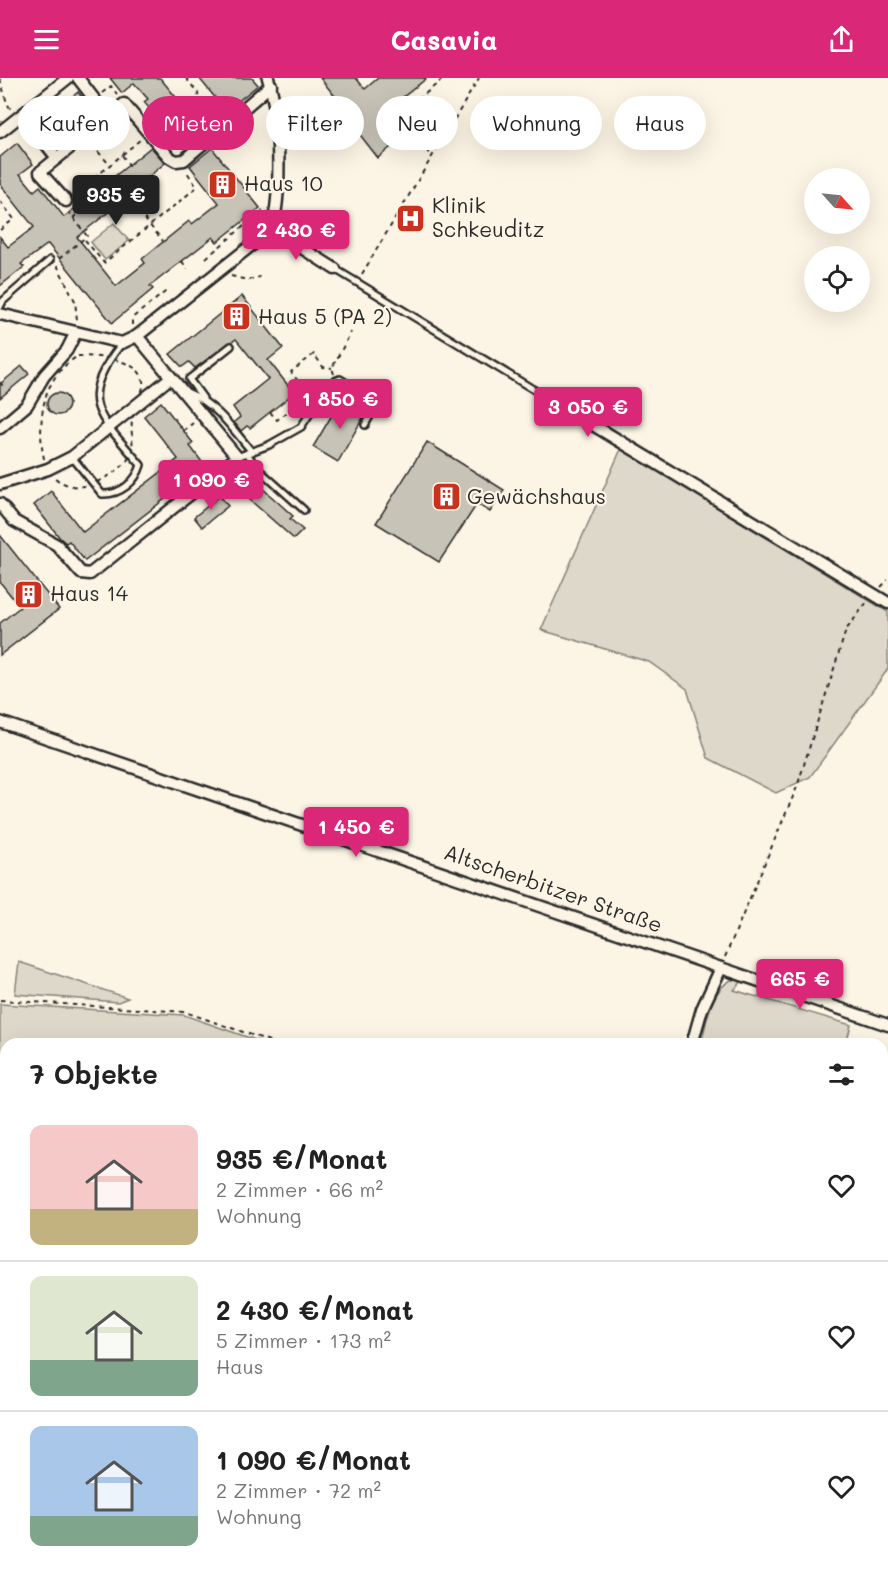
<!DOCTYPE html>
<html lang="de">
<meta charset="utf-8">
<style>
body{margin:0;font-family:Mali,sans-serif;background:#f6f6f6;color:#222;height:100vh;display:flex;flex-direction:column;font-size:22px;white-space:nowrap}
*{box-sizing:border-box;margin:0}
p{font-size:20px;color:#767676}
.icon{flex:none;width:33px;height:33px;fill:none;stroke:currentColor;stroke-width:2;stroke-linecap:round;stroke-linejoin:round}
.map{position:relative;flex:1;overflow:hidden}
.sheet{position:absolute;left:0px;top:960px;width:888px;height:534px;display:flex;flex-direction:column;background:#fff;border-radius:18px 18px 0 0;box-shadow:0 6px 24px #0002}
.sheet>*{flex:none}
.guide{position:absolute;left:18px;top:18px;width:852px;height:54px;display:flex;gap:12px}
.needle{width:39px;rotate:117deg}
.fabs{position:absolute;left:804px;top:90px;display:grid;gap:12px}
.fabs a{display:grid;place-items:center;width:66px;height:66px;border-radius:50%;background:#fff;box-shadow:0 6px 24px #0002;font-size:30px}
.price{position:absolute;translate:-50% -51px;padding:0 14px;border-radius:6px;background:#db2777;color:#fff;font-size:20px;line-height:39px;filter:drop-shadow(0 2px 3px #0008)}
.price::after{content:'';position:absolute;left:50%;top:36px;width:18px;height:14px;margin-left:-9px;background:inherit;clip-path:polygon(0 0,100% 0,50% 100%)}
.price.active{background:#222;color:#fff}
ul{padding:0;list-style:none}
li{display:flex;align-items:center;gap:18px;height:150px;padding:0 30px}
li+li{border-top:2px solid #e0e0e0}
li span{display:grid;place-items:center;flex:none;width:168px;height:120px;border-radius:12px;color:#555}
li>.icon{margin-inline-start:auto}
span .icon{width:72px;height:72px;fill:#fffc;stroke-width:1}
li b{font-size:26px}
h2{display:flex;justify-content:space-between;align-items:center;height:72px;padding:0 30px;font-size:26px}
.tag{padding:0 21px;border-radius:27px;background:#fff;box-shadow:0 6px 24px #0002;font-size:21px;line-height:54px}
.tag.active{background:#db2777;color:#fff}
header{display:flex;justify-content:space-between;align-items:center;height:78px;padding:0 30px;background:#db2777;color:#fff;font-size:27px;font-weight:700}
.map>svg:first-child{display:block}
</style>
<header><svg class="icon" aria-label="menu" viewBox="0 0 24 24"><path d="M4 6h16M4 12h16M4 18h16"/></svg>Casavia<svg class="icon" aria-label="share" viewBox="0 0 24 24"><path d="M12 15V3M7 8l5-5 5 5M5 13v7h14v-7"/></svg></header>
<div class="map">
<svg width="888" height="1494" viewBox="0 0 888 1494">
<rect width="100%" height="100%" fill="#fcf5e5"/>
<filter id="ink" filterUnits="userSpaceOnUse"><feTurbulence type="fractalNoise" baseFrequency=".0167" numOctaves="2"/><feDisplacementMap in="SourceGraphic" scale="12" xChannelSelector="R" yChannelSelector="G"/><feConvolveMatrix kernelMatrix="1 2 1 2 8 2 1 2 1" color-interpolation-filters="sRGB"/></filter>
<g filter="url(#ink)">
<g fill="#ded8ca" stroke="#84827a" stroke-width="1.5">
<polygon points="114,145 129,163 105,182 91,164"/>
<polygon points="621,371 888,534 888,591 810,699 776,715 708,680 687,611 649,584 541,552"/>
<polygon points="19,884 128,920 118,924 15,916"/>
<path d="M 731,902 L 743,902 L 734,912 L 851,947 L 846,966 L 701,966 C 707,944 710,913 731,902 Z"/>
<polygon points="0,926 184,937 267,966 6,966 6,1237 0,1230"/>
<polygon points="0,1259 6,1266 6,1336 0,1332"/>
<polygon points="205,1488 476,1488 471,1494 212,1494"/>
<polygon points="593,1488 699,1488 706,1494 593,1494"/>
<polygon points="709,1488 801,1488 802,1494 716,1494"/>
</g>
<g fill="#c8c3b7" stroke="#2b2b2b" stroke-width="1.5">
<polygon points="110,0 160,0 204,53 182,70 144,24 148,21 134,5 122,15"/>
<polygon points="199,0 252,0 258,7 226,33"/>
<polygon points="320,0 356,0 365,11 378,0 427,0 402,20 404,23 386,38 403,59 378,80 340,31 343,28"/>
<polygon points="78,14 97,38 60,68 41,45"/>
<polygon points="17,65 33,86 20,96 34,113 40,108 64,139 151,69 165,85 141,105 143,107 77,159 116,208 145,185 142,181 189,143 192,146 219,125 190,88 212,70 260,130 217,164 213,159 150,208 153,211 112,245 48,166 21,186 24,189 0,208 0,159 8,169 34,149 0,106 0,79"/>
<polygon points="242,218 283,270 268,282 294,315 250,350 247,348 241,353 234,344 240,339 233,329 268,301 236,261 195,290 189,284 182,289 170,276"/>
<polygon points="22,288 29,296 0,320 0,306"/>
<circle cx="58" cy="326" r="11"/>
<polygon points="342,320 366,334 338,384 313,369"/>
<polygon points="161,324 193,365 190,368 208,392 199,399 197,396 85,483 69,463 66,465 60,460 34,427 51,413 83,454 178,381 144,338"/>
<polygon points="427,364 504,412 490,434 477,426 439,484 376,445"/>
<polygon points="261,409 293,438 290,441 303,452 294,461 250,422"/>
<polygon points="220,418 228,428 202,449 194,439"/>
<polygon points="0,457 59,531 0,577 0,545 20,529 0,504"/>
</g>
<g fill="none" stroke-linecap="round" stroke-linejoin="round">
<defs>
<g id="lane">
<polyline points="335,191 564,330"/>
<polyline points="0,229 3,223 50,182"/>
<path d="M 187,314 C 216,326 232,350 252,374"/>
<polyline points="203,320 189,301 231,268"/>
<polyline points="247,375 256,389 304,432"/>
<path d="M 72,379 L 102,416 C 120,417 136,404 141,387 C 99,337 75,325 122,265"/>
<polyline points="237,379 269,367 301,349 330,305 340,301 378,324 365,347"/>
</g>
<g id="street">
<polyline points="78,0 108,39"/>
<polyline points="23,37 57,80"/>
<polyline points="0,54 68,0"/>
<polyline points="66,123 40,94 124,26 169,79 176,83 184,82 271,7"/>
<polyline points="272,151 335,191"/>
<path d="M 0,236 L 122,265 L 137,258 L 272,151 C 282,113 280,38 268,0"/>
<polyline points="565,330 888,525"/>
<polyline points="0,350 27,327 44,298 67,272 75,256"/>
<polyline points="0,406 48,391 72,379 170,300"/>
<polyline points="0,426 14,443 57,467 81,495 90,496 237,379 137,258"/>
<polyline points="0,644 888,947"/>
<polyline points="692,966 702,931 721,890"/>
<polyline points="0,1457 6,1460"/>
<polyline points="69,1488 82,1494"/>
<polyline points="587,1494 588,1488"/>
</g>
</defs>
<use href="#lane" stroke="#2b2b2b" stroke-width="10"/>
<use href="#street" stroke="#2b2b2b" stroke-width="15"/>
<g stroke="#2b2b2b" stroke-width="2" stroke-dasharray="4.5 4.5" stroke-linecap="butt">
<polyline points="186,0 198,15 201,46 204,49"/>
<polyline points="0,1 7,25 11,32"/>
<polyline points="102,15 111,8 117,16"/>
<polyline points="409,51 410,42 406,32 444,0"/>
<polyline points="401,55 409,51 432,79"/>
<polyline points="92,67 110,87"/>
<polyline points="122,77 129,87"/>
<polyline points="94,100 102,109"/>
<polyline points="74,117 141,61"/>
<polyline points="127,120 163,163"/>
<polyline points="0,123 14,141 0,152"/>
<polyline points="73,140 81,133"/>
<polyline points="85,162 104,185 197,109 187,94"/>
<polyline points="206,180 263,132"/>
<polyline points="59,181 87,158 69,134"/>
<polyline points="182,183 187,191"/>
<polyline points="57,187 75,223 77,242"/>
<polyline points="362,196 479,0"/>
<polyline points="231,198 247,202 260,199"/>
<polyline points="132,247 132,240 169,211"/>
<path d="M 78,278 C 98,278 147,281 143,309 C 141,319 135,329 133,339 C 129,351 135,364 131,375 C 126,391 99,405 84,408 C 74,410 61,406 54,399 C 36,384 39,327 50,308 C 56,296 66,285 78,278 Z"/>
<polyline points="334,296 332,290 351,254"/>
<polyline points="0,304 5,311"/>
<polyline points="309,317 291,294 314,276 323,289 332,290"/>
<polyline points="270,334 277,342 310,317"/>
<polyline points="183,353 193,345"/>
<polyline points="881,509 888,502"/>
<polyline points="725,879 797,709 846,552 867,524"/>
<polyline points="0,922 185,934 278,966"/>
<polyline points="0,1235 6,1242"/>
<polyline points="0,1339 6,1343"/>
<polyline points="706,1488 713,1494"/>
</g>
<use href="#lane" stroke="#fcf5e5" stroke-width="5"/>
<use href="#street" stroke="#fcf5e5" stroke-width="10"/>
</g>
</g>
<defs>
<symbol id="building-square" viewBox="-11 -11 22 22"><rect x="-9" y="-9" width="18" height="18" rx="4" fill="#c8321e" stroke="#fcf5e5"/><path d="M-4-6H4V6H1V3H-1V6H-4ZM-2.5-4.3h1.7v1.8h-1.7ZM.8-4.3h1.7v1.8H.8ZM-2.5-1h1.7V.8h-1.7ZM.8-1h1.7V.8H.8Z" fill="#fff"/></symbol>
<symbol id="hospital-square" viewBox="-11 -11 22 22"><rect x="-9" y="-9" width="18" height="18" rx="4" fill="#c8321e" stroke="#fcf5e5"/><path d="M-5-5h3v3.5h4V-5h3V5h-3V1.5h-4V5h-3Z" fill="#fff"/></symbol>
</defs>
<g fill-rule="evenodd">
<use href="#building-square" x="206" y="90" width="33" height="33"/>
<use href="#hospital-square" x="394" y="124" width="33" height="33"/>
<use href="#building-square" x="220" y="222" width="33" height="33"/>
<use href="#building-square" x="430" y="402" width="33" height="33"/>
<use href="#building-square" x="12" y="500" width="33" height="33"/>
</g>
<g text-anchor="middle" stroke-width="4.5" stroke-linejoin="round" paint-order="stroke">
<g font-size="21" fill="#2b2b2b" stroke="#fcf5e5" text-anchor="start">
<text x="244" y="113">Haus 10</text>
<text x="432" y="135">Klinik<tspan x="432" dy="24">Schkeuditz</tspan></text>
<text x="258" y="246">Haus 5 (PA 2)</text>
<text x="467" y="426">Gewächshaus</text>
<text x="50" y="523">Haus 14</text>
</g>
<g font-size="21" fill="#2b2b2b" stroke="#fcf5e5">
<text transform="translate(553 811) rotate(19)" y="7">Altscherbitzer Straße</text>
</g>
</g>
</svg>
<div class="fabs">
<a><svg class="needle" viewBox="-14 -14 28 28"><path d="M0-13l5 13h-10z" fill="#e53935"/><path d="M0 13l5-13h-10z" fill="#767676"/></svg></a>
<a><svg class="icon" aria-label="locate" viewBox="0 0 24 24"><circle cx="12" cy="12" r="6"/><path d="M12 2v4M12 18v4M2 12h4M18 12h4"/></svg></a>
</div>
<b class="price active" style="left:116px;top:148px">935 €</b>
<b class="price" style="left:296px;top:183px">2 430 €</b>
<b class="price" style="left:340px;top:352px">1 850 €</b>
<b class="price" style="left:588px;top:360px">3 050 €</b>
<b class="price" style="left:211px;top:433px">1 090 €</b>
<b class="price" style="left:356px;top:780px">1 450 €</b>
<b class="price" style="left:800px;top:932px">665 €</b>
<div class="guide">
<a class="tag">Kaufen</a>
<a class="tag active">Mieten</a>
<a class="tag">Filter</a>
<a class="tag">Neu</a>
<a class="tag">Wohnung</a>
<a class="tag">Haus</a>
</div>
<section class="sheet">
<h2>7 Objekte<svg class="icon" aria-label="filters" viewBox="0 0 24 24"><path d="M4 7h16M4 17h16"/><circle cx="9" cy="7" r="2"/><circle cx="15" cy="17" r="2"/></svg></h2>
<ul>
<li><span style="background:linear-gradient(#f6c9c9 70%,#c2b280 0)"><svg class="icon" aria-label="home" viewBox="0 0 24 24"><path d="M3 11l9-7 9 7M6 9v11h12V9"/></svg></span><div><b>935 €/Monat</b><p>2 Zimmer · 66 m²</p><p>Wohnung</p></div><svg class="icon" aria-label="heart" viewBox="0 0 24 24"><path d="M12 20l-8-8c-3-5 5-10 8-4 3-6 11-1 8 4z"/></svg></li>
<li><span style="background:linear-gradient(#dfe7d0 70%,#7fa58c 0)"><svg class="icon" aria-label="home" viewBox="0 0 24 24"><path d="M3 11l9-7 9 7M6 9v11h12V9"/></svg></span><div><b>2 430 €/Monat</b><p>5 Zimmer · 173 m²</p><p>Haus</p></div><svg class="icon" aria-label="heart" viewBox="0 0 24 24"><path d="M12 20l-8-8c-3-5 5-10 8-4 3-6 11-1 8 4z"/></svg></li>
<li><span style="background:linear-gradient(#a9c7e8 75%,#7fa58c 0)"><svg class="icon" aria-label="home" viewBox="0 0 24 24"><path d="M3 11l9-7 9 7M6 9v11h12V9"/></svg></span><div><b>1 090 €/Monat</b><p>2 Zimmer · 72 m²</p><p>Wohnung</p></div><svg class="icon" aria-label="heart" viewBox="0 0 24 24"><path d="M12 20l-8-8c-3-5 5-10 8-4 3-6 11-1 8 4z"/></svg></li>
</ul>
</section>
</div>
